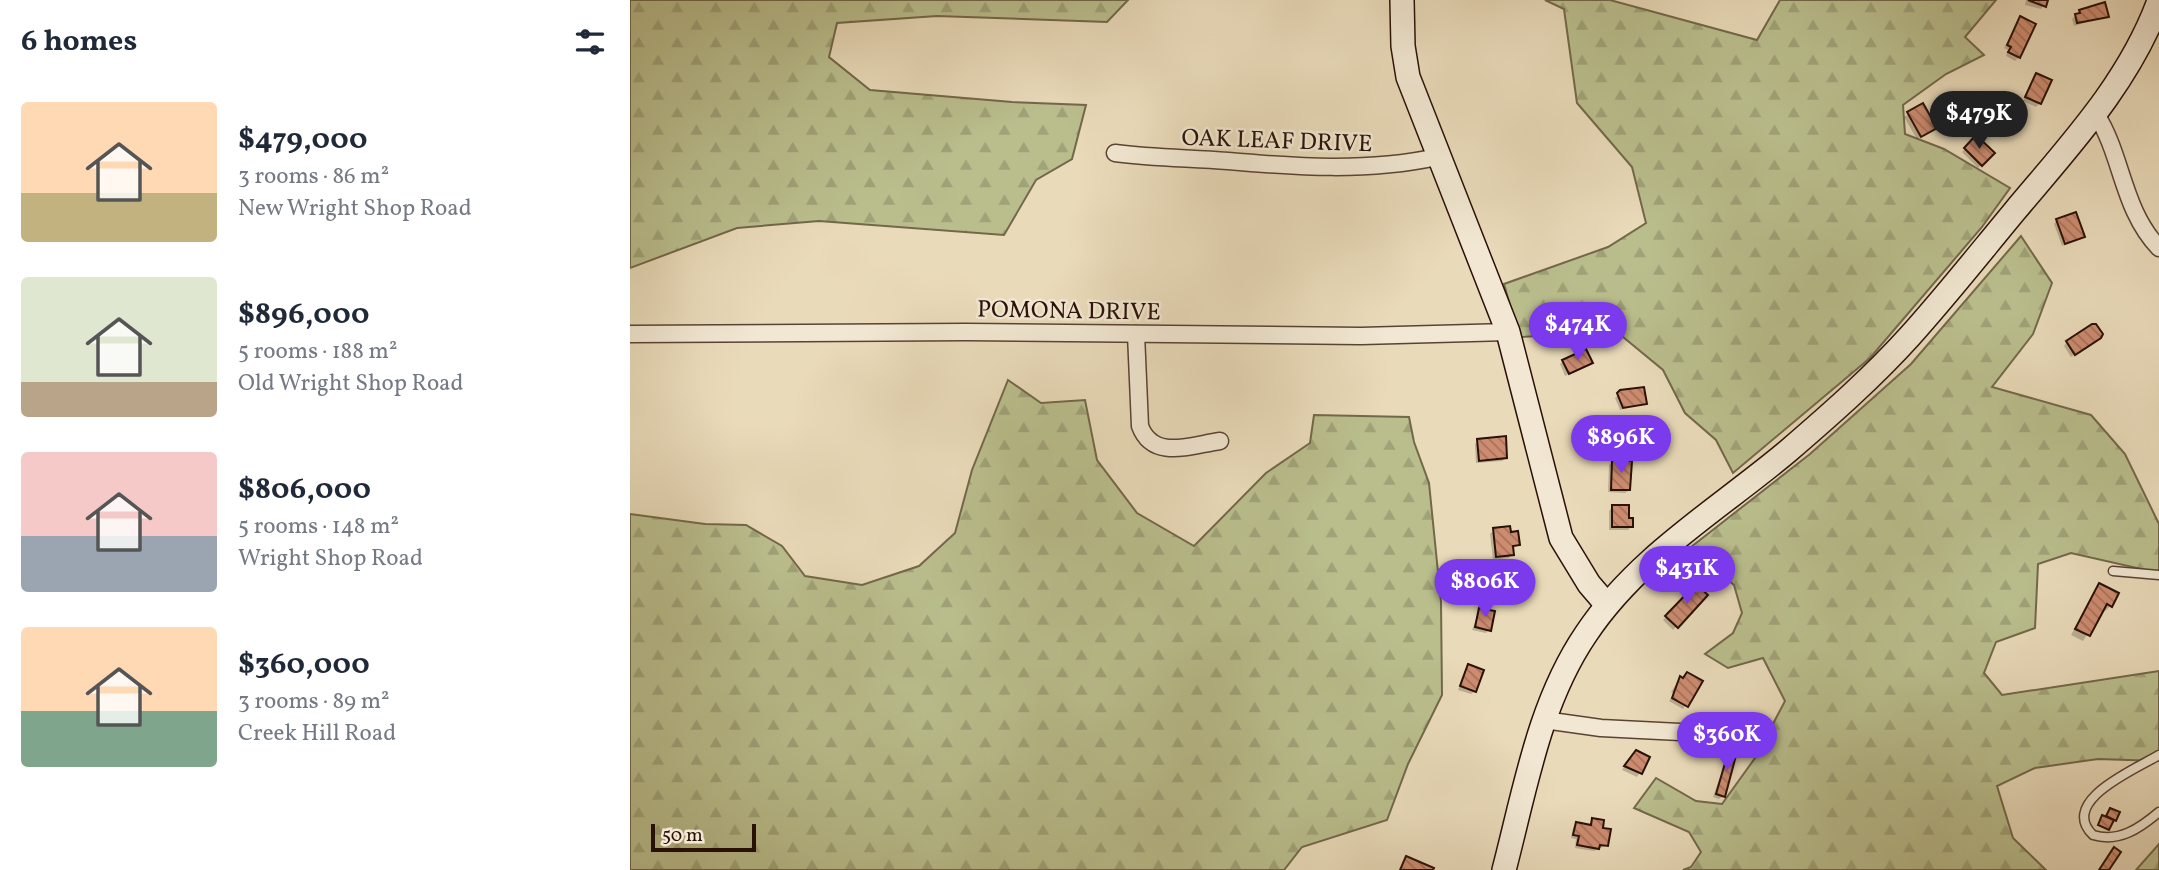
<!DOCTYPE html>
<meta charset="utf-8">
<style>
body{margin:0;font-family:Vollkorn,serif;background:#f2f2f3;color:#1f2937;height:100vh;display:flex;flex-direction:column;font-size:26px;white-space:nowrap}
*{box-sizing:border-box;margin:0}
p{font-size:23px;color:#747a83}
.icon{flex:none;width:38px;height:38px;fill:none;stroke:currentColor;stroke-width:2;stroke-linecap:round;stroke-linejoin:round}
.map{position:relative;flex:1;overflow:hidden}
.drawer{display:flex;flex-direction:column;background:#fff;width:630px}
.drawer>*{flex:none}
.scale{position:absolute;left:21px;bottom:18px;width:105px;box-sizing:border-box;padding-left:7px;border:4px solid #2a1108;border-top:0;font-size:19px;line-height:24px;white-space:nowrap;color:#2a1108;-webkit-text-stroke:5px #f1e7d2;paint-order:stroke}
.price{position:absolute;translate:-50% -60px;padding:0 16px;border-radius:24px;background:#7c3aed;color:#fff;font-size:23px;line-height:46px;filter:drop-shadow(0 2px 4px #0008)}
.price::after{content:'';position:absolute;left:50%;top:42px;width:21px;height:16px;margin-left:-10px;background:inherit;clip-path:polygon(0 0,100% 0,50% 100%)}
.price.current{background:#222;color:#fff}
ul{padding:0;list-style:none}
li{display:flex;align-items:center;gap:21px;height:175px;padding:0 21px}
li span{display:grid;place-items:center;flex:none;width:196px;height:140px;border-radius:7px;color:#555}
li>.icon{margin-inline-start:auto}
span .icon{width:84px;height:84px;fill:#fffc;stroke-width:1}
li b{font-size:30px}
h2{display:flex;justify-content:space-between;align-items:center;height:84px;padding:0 21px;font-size:30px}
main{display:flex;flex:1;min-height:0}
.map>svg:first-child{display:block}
</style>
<main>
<section class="drawer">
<h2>6 homes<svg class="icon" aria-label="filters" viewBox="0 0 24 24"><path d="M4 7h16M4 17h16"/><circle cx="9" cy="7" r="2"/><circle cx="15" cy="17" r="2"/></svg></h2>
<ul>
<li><span style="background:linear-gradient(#ffd9b3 65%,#c2b280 0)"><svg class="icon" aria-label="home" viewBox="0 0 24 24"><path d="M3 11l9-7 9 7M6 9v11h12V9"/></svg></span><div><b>$479,000</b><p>3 rooms · 86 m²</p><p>New Wright Shop Road</p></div></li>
<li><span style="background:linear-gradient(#dfe7d0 75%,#b9a48a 0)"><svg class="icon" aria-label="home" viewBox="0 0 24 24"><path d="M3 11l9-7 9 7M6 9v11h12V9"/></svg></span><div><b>$896,000</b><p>5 rooms · 188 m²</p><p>Old Wright Shop Road</p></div></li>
<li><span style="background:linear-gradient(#f6c9c9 60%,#9aa5b1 0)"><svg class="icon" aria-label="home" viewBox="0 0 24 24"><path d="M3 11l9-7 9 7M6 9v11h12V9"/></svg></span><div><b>$806,000</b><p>5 rooms · 148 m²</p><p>Wright Shop Road</p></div></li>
<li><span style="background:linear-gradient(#ffd9b3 60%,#7fa58c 0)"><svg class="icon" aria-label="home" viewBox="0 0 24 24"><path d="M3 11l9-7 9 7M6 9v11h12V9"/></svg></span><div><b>$360,000</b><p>3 rooms · 89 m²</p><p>Creek Hill Road</p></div></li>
</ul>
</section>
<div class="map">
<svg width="1529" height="870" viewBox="0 0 1529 870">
<defs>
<pattern id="forest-firs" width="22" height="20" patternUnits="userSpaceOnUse" patternTransform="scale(1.75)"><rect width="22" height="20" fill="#babe8d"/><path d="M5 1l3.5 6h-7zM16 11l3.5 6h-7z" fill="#a0a278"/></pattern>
<pattern id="building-back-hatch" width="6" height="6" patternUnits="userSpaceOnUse" patternTransform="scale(1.75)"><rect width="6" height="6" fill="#cd8c70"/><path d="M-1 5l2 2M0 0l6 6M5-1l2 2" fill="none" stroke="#a7715a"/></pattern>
</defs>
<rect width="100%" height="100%" fill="#e9dab9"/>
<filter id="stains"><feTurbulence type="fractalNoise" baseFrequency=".00286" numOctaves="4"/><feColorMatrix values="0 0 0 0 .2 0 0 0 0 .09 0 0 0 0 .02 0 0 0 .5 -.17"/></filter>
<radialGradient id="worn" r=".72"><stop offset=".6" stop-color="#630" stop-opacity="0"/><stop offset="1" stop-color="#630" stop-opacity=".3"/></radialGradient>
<g fill="url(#forest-firs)" stroke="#72684a" stroke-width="2">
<polygon points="0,0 498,0 477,22 307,16 207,23 199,57 240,90 382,102 456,105 442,159 406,180 374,235 189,221 107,228 0,268"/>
<polygon points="915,0 980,0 1127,40 1150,0 1366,0 1335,37 1354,55 1316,74 1273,105 1275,134 1314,149 1380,188 1352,227 1240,358 1103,473 1086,440 1055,413 1033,370 987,332 889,337 874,284 978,247 1016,223 1002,167 947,103 934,9"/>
<polygon points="1391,236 1422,283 1403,334 1362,387 1461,415 1495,454 1529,524 1529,573 1441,553 1408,564 1405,628 1366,642 1354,673 1372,695 1529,671 1529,761 1468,759 1405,768 1367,786 1383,838 1416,870 1053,870 1061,867 1071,852 1059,832 1004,808 1026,778 1066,801 1092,804 1125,758 1155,701 1133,658 1098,668 1075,654 1103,633 1112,613 1104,585 1061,547 1180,454 1281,364"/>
<polygon points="378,380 411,403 455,400 467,460 507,513 564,546 636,473 680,443 684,415 779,417 784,442 799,483 811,602 812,695 778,764 757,820 672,847 654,870 0,870 0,514 75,524 116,525 152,546 175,576 232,585 289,566 325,533 342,470"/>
<polygon points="1529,844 1529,870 1506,870"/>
</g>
<g fill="#0003">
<polygon points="1396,0 1416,0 1411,9 1395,5"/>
<polygon points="1450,11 1477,16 1444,26 1442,19"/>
<polygon points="1390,18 1389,57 1385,61 1376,56 1378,50 1374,48"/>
<polygon points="1406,75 1410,103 1406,107 1393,101"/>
<polygon points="1292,106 1301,131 1287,139 1274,117"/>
<polygon points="1346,137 1362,153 1348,168 1332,152"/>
<polygon points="1427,220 1453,237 1432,246 1424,224"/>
<polygon points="1467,337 1441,357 1434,346 1437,342"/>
<polygon points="933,361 960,363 935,376 930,364"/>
<polygon points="988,395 1015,403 990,410 985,398"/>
<polygon points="970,425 1002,436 1006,443 1003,447 968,444 967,429"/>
<polygon points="848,440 876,458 872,461 846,463 845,444"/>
<polygon points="983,462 999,490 995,493 978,492 979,465"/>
<polygon points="982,507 997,520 1001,527 998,530 979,530 979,511"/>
<polygon points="864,530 888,545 881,548 879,558 863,560 860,534"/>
<polygon points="1469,585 1481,606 1475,611 1472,609 1453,641 1441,635"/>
<polygon points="1066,586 1076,595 1043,630 1033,620"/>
<polygon points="850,610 859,630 856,633 842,630"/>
<polygon points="838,666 845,691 841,694 828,690"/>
<polygon points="1050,678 1070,682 1053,709 1039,701 1044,694 1041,692"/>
<polygon points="1100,748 1093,796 1089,799 1083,797"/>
<polygon points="1000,758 1018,758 1007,777 992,770"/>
<polygon points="962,820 971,829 977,845 964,851 945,848 946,839 941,838 943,828 946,824 958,826"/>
</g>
<g fill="url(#building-back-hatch)" stroke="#2a1108" stroke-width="2">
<polygon points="1398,0 1418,0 1416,7"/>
<polygon points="1475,2 1479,17 1447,23 1445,14 1450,13 1449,10"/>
<polygon points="1390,16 1406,24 1390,58 1378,52 1381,47 1377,45"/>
<polygon points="1406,73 1422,80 1411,104 1395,97"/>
<polygon points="1293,103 1307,128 1291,137 1277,112"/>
<polygon points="1346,135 1365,153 1352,166 1334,148"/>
<polygon points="1446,212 1455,237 1435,244 1426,219"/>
<polygon points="1462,324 1466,324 1473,334 1471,338 1445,355 1436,341"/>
<polygon points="956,349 963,363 939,374 932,360"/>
<polygon points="1014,387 1017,404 993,408 987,393 990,390"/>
<polygon points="973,421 1004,423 1004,435 1009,435 1008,444 972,442 969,439 970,423"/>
<polygon points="876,436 877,458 849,461 847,439"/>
<polygon points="982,460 1002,461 1000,490 981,490"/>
<polygon points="982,505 999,505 999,518 1003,518 1003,527 982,527"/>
<polygon points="880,526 881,532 888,531 890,545 883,546 884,555 866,557 863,528"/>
<polygon points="1469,583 1489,593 1482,607 1477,604 1460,636 1445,629"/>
<polygon points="1066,584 1078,595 1048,628 1035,616"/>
<polygon points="849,608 865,611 861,631 845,627"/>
<polygon points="838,664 854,670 846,692 830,686"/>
<polygon points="1057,672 1073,681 1058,707 1042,698 1050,676 1053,678"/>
<polygon points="1100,746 1108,748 1095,797 1086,794"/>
<polygon points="1006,750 1020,757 1012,774 994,766"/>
<polygon points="1480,808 1490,812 1486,821 1476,816"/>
<polygon points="1472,815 1484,820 1479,830 1468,825"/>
<polygon points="962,818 974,820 973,828 981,829 978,846 970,845 969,849 947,845 949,836 943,835 946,822 961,825"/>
<polygon points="1484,847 1491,852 1479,870 1469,870"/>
<polygon points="776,856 804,868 803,870 770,870"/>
</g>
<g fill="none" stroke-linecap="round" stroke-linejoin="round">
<defs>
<g id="lane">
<polyline points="1483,571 1529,575"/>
<path d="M 1529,755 C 1506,769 1428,801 1463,835 C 1489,843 1510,828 1529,812"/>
</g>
<g id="street">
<path d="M 1466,114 C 1493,157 1492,209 1529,248"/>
<path d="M 485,153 C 523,158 560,158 598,161 C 667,167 738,172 807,157"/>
<polyline points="0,334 336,332 731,336 878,332"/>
<path d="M 506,334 L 510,426 C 523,461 561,445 590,441"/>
<polyline points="914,720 971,728 1109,735"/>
</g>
<g id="secondary">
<polyline points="772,0 773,46 778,77 878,332 931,538 959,584 977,605"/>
<path d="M 874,870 C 895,790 909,703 956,634 C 1007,557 1089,509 1158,451 C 1201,414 1243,377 1280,336 C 1316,296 1350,253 1384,212 C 1439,146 1499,83 1529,1"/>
</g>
</defs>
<use href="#lane" stroke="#5a4334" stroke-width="11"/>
<use href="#street" stroke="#5a4334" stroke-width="19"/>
<use href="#secondary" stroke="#2a1108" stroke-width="26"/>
<use href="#lane" stroke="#f1e7d2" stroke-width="8"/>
<use href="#street" stroke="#f1e7d2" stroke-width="16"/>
<use href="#secondary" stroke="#f1e7d2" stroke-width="23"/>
</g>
<g text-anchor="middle" stroke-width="5" stroke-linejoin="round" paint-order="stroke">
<g font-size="24" fill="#2a1108" stroke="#f1e7d2">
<text transform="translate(647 140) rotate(2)" y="8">OAK LEAF DRIVE</text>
<text transform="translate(439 310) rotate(1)" y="8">POMONA DRIVE</text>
</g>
</g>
<rect width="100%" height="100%" filter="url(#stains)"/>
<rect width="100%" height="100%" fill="url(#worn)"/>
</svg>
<div class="scale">50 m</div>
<b class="price current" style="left:1349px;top:151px">$479K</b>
<b class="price" style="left:948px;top:362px">$474K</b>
<b class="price" style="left:991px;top:475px">$896K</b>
<b class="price" style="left:1057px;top:606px">$431K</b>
<b class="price" style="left:855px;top:619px">$806K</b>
<b class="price" style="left:1097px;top:772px">$360K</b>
</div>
</main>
